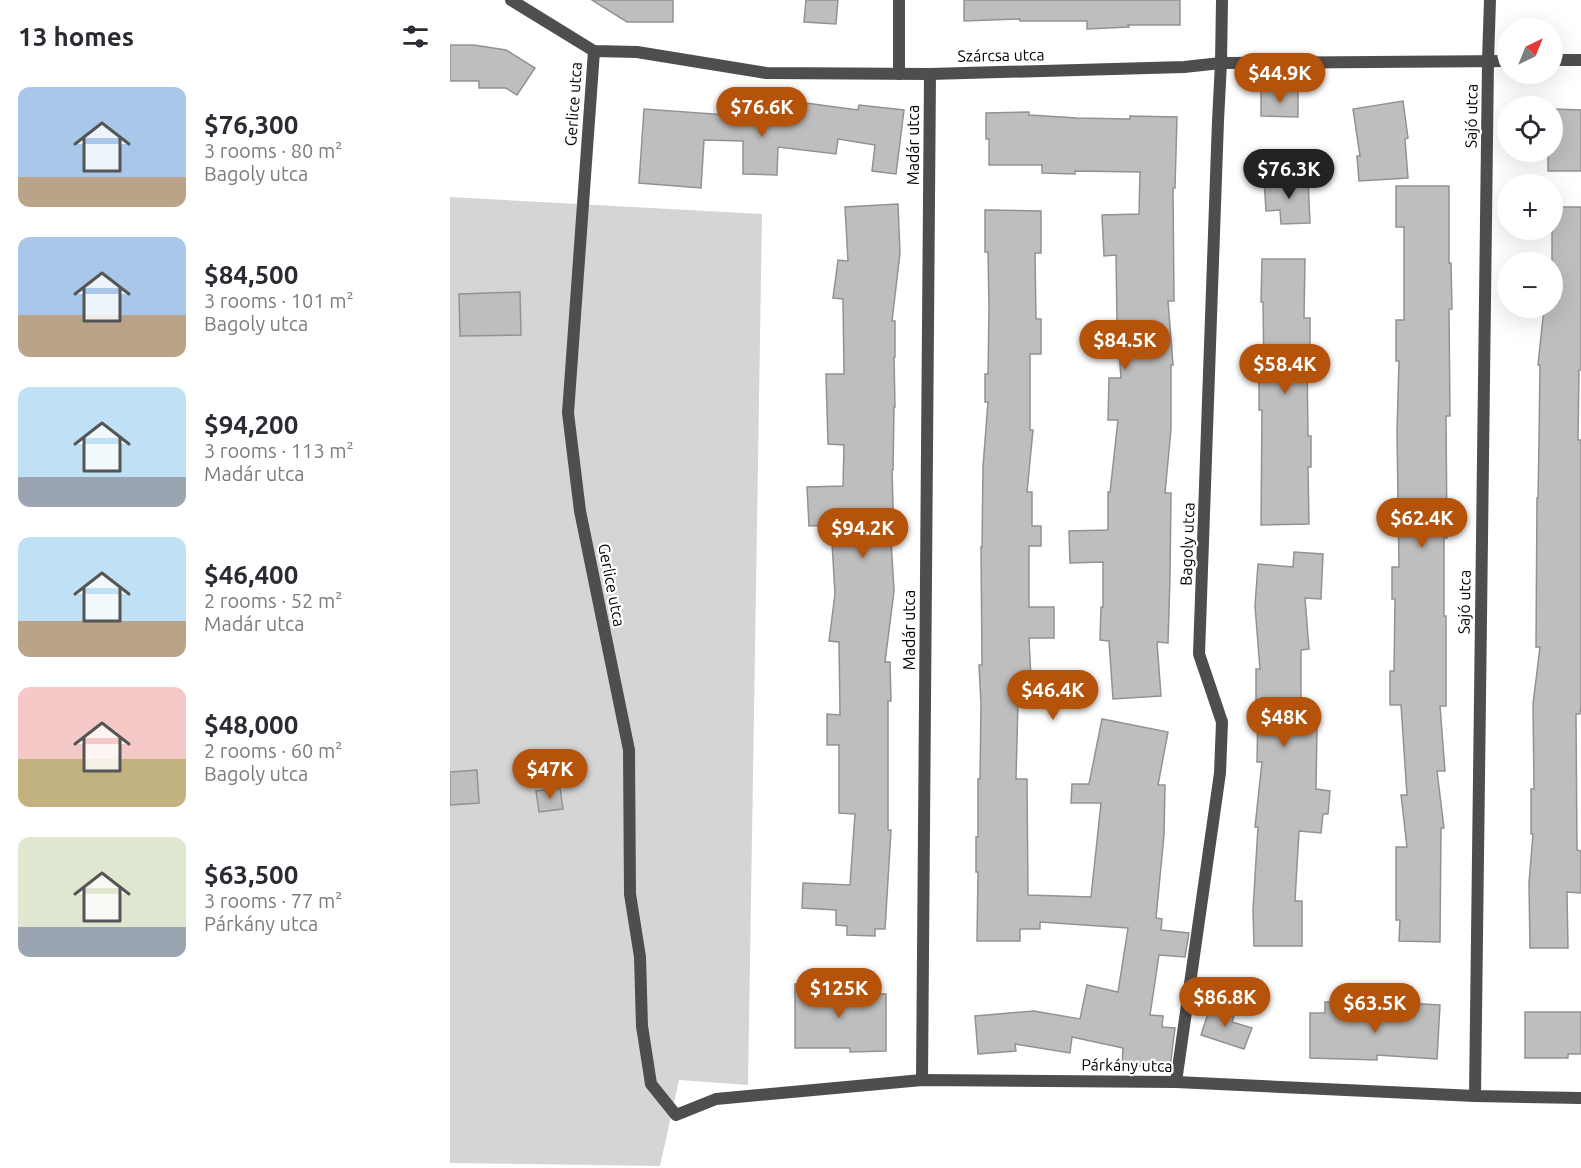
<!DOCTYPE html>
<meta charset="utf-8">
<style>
body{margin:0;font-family:Ubuntu,sans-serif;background:#f7f7f7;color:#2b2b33;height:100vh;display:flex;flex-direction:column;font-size:22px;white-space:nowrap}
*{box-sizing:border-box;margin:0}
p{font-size:20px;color:#7c7c81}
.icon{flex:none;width:33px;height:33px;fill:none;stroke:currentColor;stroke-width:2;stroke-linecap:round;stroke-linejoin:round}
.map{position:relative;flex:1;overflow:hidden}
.sheet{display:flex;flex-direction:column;background:#fff;width:450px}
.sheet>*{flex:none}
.needle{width:39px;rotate:43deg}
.buttons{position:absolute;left:1047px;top:18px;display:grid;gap:12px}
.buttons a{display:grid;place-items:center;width:66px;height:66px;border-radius:50%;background:#fff;box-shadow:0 6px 24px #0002;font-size:30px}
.price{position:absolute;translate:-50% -51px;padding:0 14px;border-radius:21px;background:#b45309;color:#fff;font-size:20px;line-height:39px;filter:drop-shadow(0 2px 3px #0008)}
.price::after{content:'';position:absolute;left:50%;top:36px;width:18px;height:14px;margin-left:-9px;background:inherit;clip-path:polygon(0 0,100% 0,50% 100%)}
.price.on{background:#222;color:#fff}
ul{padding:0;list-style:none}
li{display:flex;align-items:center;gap:18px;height:150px;padding:0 18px}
li span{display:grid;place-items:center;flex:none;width:168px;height:120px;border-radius:12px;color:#555}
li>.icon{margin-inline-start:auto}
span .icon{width:72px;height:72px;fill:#fffc;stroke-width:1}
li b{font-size:26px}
h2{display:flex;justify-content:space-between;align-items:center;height:72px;padding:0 18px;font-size:26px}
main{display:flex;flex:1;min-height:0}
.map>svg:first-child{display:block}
</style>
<main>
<section class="sheet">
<h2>13 homes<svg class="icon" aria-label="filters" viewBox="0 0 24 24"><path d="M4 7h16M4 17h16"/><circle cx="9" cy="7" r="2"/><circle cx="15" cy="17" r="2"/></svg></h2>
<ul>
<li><span style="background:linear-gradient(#a9c7e8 75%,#b9a48a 0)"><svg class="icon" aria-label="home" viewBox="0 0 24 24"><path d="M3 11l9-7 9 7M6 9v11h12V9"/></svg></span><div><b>$76,300</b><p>3 rooms · 80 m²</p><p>Bagoly utca</p></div></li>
<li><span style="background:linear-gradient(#a9c7e8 65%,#b9a48a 0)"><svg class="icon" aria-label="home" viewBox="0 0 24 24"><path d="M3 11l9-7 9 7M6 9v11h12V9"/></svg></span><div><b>$84,500</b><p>3 rooms · 101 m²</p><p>Bagoly utca</p></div></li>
<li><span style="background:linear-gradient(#bfe0f5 75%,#9aa5b1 0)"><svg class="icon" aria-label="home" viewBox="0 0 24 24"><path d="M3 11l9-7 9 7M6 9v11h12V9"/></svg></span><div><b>$94,200</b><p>3 rooms · 113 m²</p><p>Madár utca</p></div></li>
<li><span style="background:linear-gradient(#bfe0f5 70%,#b9a48a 0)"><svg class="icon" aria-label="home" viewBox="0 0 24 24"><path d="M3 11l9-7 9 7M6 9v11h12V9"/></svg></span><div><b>$46,400</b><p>2 rooms · 52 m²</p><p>Madár utca</p></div></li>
<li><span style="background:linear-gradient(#f6c9c9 60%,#c2b280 0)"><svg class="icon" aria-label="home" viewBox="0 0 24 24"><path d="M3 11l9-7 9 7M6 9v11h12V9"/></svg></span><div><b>$48,000</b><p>2 rooms · 60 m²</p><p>Bagoly utca</p></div></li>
<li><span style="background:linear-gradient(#dfe7d0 75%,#9aa5b1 0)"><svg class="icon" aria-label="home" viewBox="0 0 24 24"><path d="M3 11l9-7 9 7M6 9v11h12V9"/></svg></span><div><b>$63,500</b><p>3 rooms · 77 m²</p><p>Párkány utca</p></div></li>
</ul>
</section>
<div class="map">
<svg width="1131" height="1168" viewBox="0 0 1131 1168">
<rect width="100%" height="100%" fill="#fff"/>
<polygon fill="#d5d5d5" points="0,197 312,214 298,1085 229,1080 210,1166 0,1163"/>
<g fill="#bebebe" stroke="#929292" stroke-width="1.5">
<polygon points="142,0 223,0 223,22 177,22"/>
<polygon points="356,0 388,0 386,24 354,22"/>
<polygon points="514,0 730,0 730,25 678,25 679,27 637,29 637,21 570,21 570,19 514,21"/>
<polygon points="0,45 24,45 56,50 85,68 67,95 56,88 29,88 29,81 0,81"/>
<polygon points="811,91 848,91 848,117 811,116"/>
<polygon points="953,101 958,138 955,139 958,178 909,181 907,156 910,156 903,109"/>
<polygon points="348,102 408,110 409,105 454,110 446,174 422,171 425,145 388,139 386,154 328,147 327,175 293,174 293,141 254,140 251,188 189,183 194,109 277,115 277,108 347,109"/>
<polygon points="1102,109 1131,110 1131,171 1098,171 1098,152 1102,152"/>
<polygon points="579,112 579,115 627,118 680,119 680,116 727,117 725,188 723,188 724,301 718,301 723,365 721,365 721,429 715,493 721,493 720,577 718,643 707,642 711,696 663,699 659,641 650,640 651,607 653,607 653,562 620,563 619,531 658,530 658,492 660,492 668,420 658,420 659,378 671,378 667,321 666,255 654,256 652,215 689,214 690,172 625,171 625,174 592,173 592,165 539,165 539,139 536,139 536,113"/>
<polygon points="858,178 860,223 831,224 830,210 816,211 814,180"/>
<polygon points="946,186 999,186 999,263 1001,263 1002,309 999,309 1000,416 996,416 997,538 994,538 994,616 996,616 996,706 990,706 995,771 987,771 994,828 991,828 990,942 949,941 950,920 946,920 946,847 957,847 951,795 957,795 951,705 940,705 940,671 944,671 945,599 942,599 942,567 949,567 947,432 949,361 946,361 946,320 954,320 954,227 946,227"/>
<polygon points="448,204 450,253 442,321 445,321 445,357 444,357 445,407 444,407 443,470 442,470 444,540 441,540 444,591 435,662 440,662 441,701 438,701 438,830 441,830 435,929 425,929 425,936 397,935 397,926 386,925 386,910 352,908 353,883 400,885 405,814 389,813 389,745 377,745 377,714 390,715 389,642 379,641 385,594 381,525 359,526 357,487 393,486 394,445 378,444 376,374 394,374 393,299 383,298 388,260 398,261 395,207"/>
<polygon points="1102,207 1131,207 1131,370 1129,370 1128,440 1131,440 1131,704 1130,714 1126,714 1127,850 1131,851 1131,893 1117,892 1118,948 1080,948 1079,883 1083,834 1081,834 1081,789 1084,789 1083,704 1090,647 1086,647 1087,498 1088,498 1089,440 1090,365 1088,365 1094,308 1102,308"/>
<polygon points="535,210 591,211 591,253 585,253 586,319 591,319 591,354 580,354 580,430 583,430 577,492 582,492 582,526 591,526 591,546 579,546 579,607 604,607 604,638 579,638 582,701 568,702 566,779 577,779 578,895 641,897 651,803 621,803 622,784 639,784 652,719 718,732 708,785 715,785 714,835 706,918 712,919 711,930 739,933 735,957 709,955 700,1015 713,1016 712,1027 725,1028 720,1068 672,1065 673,1048 622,1037 620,1053 565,1044 566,1051 528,1054 525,1016 584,1011 630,1019 637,985 668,992 678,928 590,922 590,929 570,929 570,941 527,941 528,872 526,872 526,837 528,837 528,779 530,779 531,704 529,665 532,665 531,547 532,547 533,467 538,402 535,402 535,374 538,374 539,308 538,252 535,252"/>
<polygon points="812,259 855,259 854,318 860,318 860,354 857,355 858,436 861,436 861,467 858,467 859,524 811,525 812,410 809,410 809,377 814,377 813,302 811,302"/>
<polygon points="70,292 71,335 10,336 9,294"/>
<polygon points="844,552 873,554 871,599 855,598 859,649 851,650 851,727 867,727 866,789 880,791 878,814 873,814 871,833 849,831 845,901 852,901 852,946 804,946 803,910 808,827 805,827 812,762 807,762 808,708 806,708 806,669 810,669 805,606 808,564 843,567"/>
<polygon points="27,770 29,803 0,805 0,772"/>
<polygon points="110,788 113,809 89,812 86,791"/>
<polygon points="345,984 385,984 385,993 436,994 436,1051 400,1052 400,1048 345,1048"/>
<polygon points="875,1002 894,1002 894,1015 954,1016 955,1003 990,1005 987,1059 927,1055 927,1060 860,1058 860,1013 875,1013"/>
<polygon points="761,1004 785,1012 782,1022 802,1028 794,1049 751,1035"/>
<polygon points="1075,1012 1131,1012 1131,1054 1118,1054 1118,1058 1075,1058"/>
</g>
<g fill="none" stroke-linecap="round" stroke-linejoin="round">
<g stroke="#4e4e4e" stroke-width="12">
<polyline points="61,0 144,51 187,52 316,73 480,74 734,67 771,63 1058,61"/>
<polyline points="144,51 118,413 130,511 179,750 180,894 190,957 192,1026 201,1084 226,1115 266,1099 472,1080 726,1082 1025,1096 1131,1098"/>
<polyline points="1102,60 1131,60"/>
<polyline points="449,74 449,0"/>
<polyline points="472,1080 480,74"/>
<polyline points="726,1082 770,773 772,722 749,654 768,121 771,63 772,0"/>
<polyline points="1025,1096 1038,61 1040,0"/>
</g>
</g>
<g text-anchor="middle" stroke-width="4.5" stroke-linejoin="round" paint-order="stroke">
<g font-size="16" fill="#000" stroke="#fff">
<text transform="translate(551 55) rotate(-1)" y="6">Szárcsa utca</text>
<text transform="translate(123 104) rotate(-86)" y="6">Gerlice utca</text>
<text transform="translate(1021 116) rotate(-89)" y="6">Sajó utca</text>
<text transform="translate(463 145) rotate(-90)" y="6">Madár utca</text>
<text transform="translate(737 544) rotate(-88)" y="6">Bagoly utca</text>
<text transform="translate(162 585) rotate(79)" y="6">Gerlice utca</text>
<text transform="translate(1014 602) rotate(-89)" y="6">Sajó utca</text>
<text transform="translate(459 630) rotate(-90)" y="6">Madár utca</text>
<text transform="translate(677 1065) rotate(1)" y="6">Párkány utca</text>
</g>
</g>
</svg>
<div class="buttons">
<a><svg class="needle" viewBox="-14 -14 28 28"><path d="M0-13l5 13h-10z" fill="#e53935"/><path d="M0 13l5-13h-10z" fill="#7c7c81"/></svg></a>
<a><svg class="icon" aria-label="locate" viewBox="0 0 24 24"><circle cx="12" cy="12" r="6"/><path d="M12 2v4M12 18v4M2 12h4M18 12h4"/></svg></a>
<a>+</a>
<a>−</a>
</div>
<b class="price" style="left:830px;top:104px">$44.9K</b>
<b class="price" style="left:312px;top:138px">$76.6K</b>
<b class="price on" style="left:839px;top:200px">$76.3K</b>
<b class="price" style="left:675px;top:371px">$84.5K</b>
<b class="price" style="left:835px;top:395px">$58.4K</b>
<b class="price" style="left:972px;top:549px">$62.4K</b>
<b class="price" style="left:413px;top:559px">$94.2K</b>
<b class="price" style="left:603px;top:721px">$46.4K</b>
<b class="price" style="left:834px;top:748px">$48K</b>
<b class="price" style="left:100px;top:800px">$47K</b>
<b class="price" style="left:389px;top:1019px">$125K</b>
<b class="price" style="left:775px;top:1028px">$86.8K</b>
<b class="price" style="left:925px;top:1034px">$63.5K</b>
</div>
</main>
